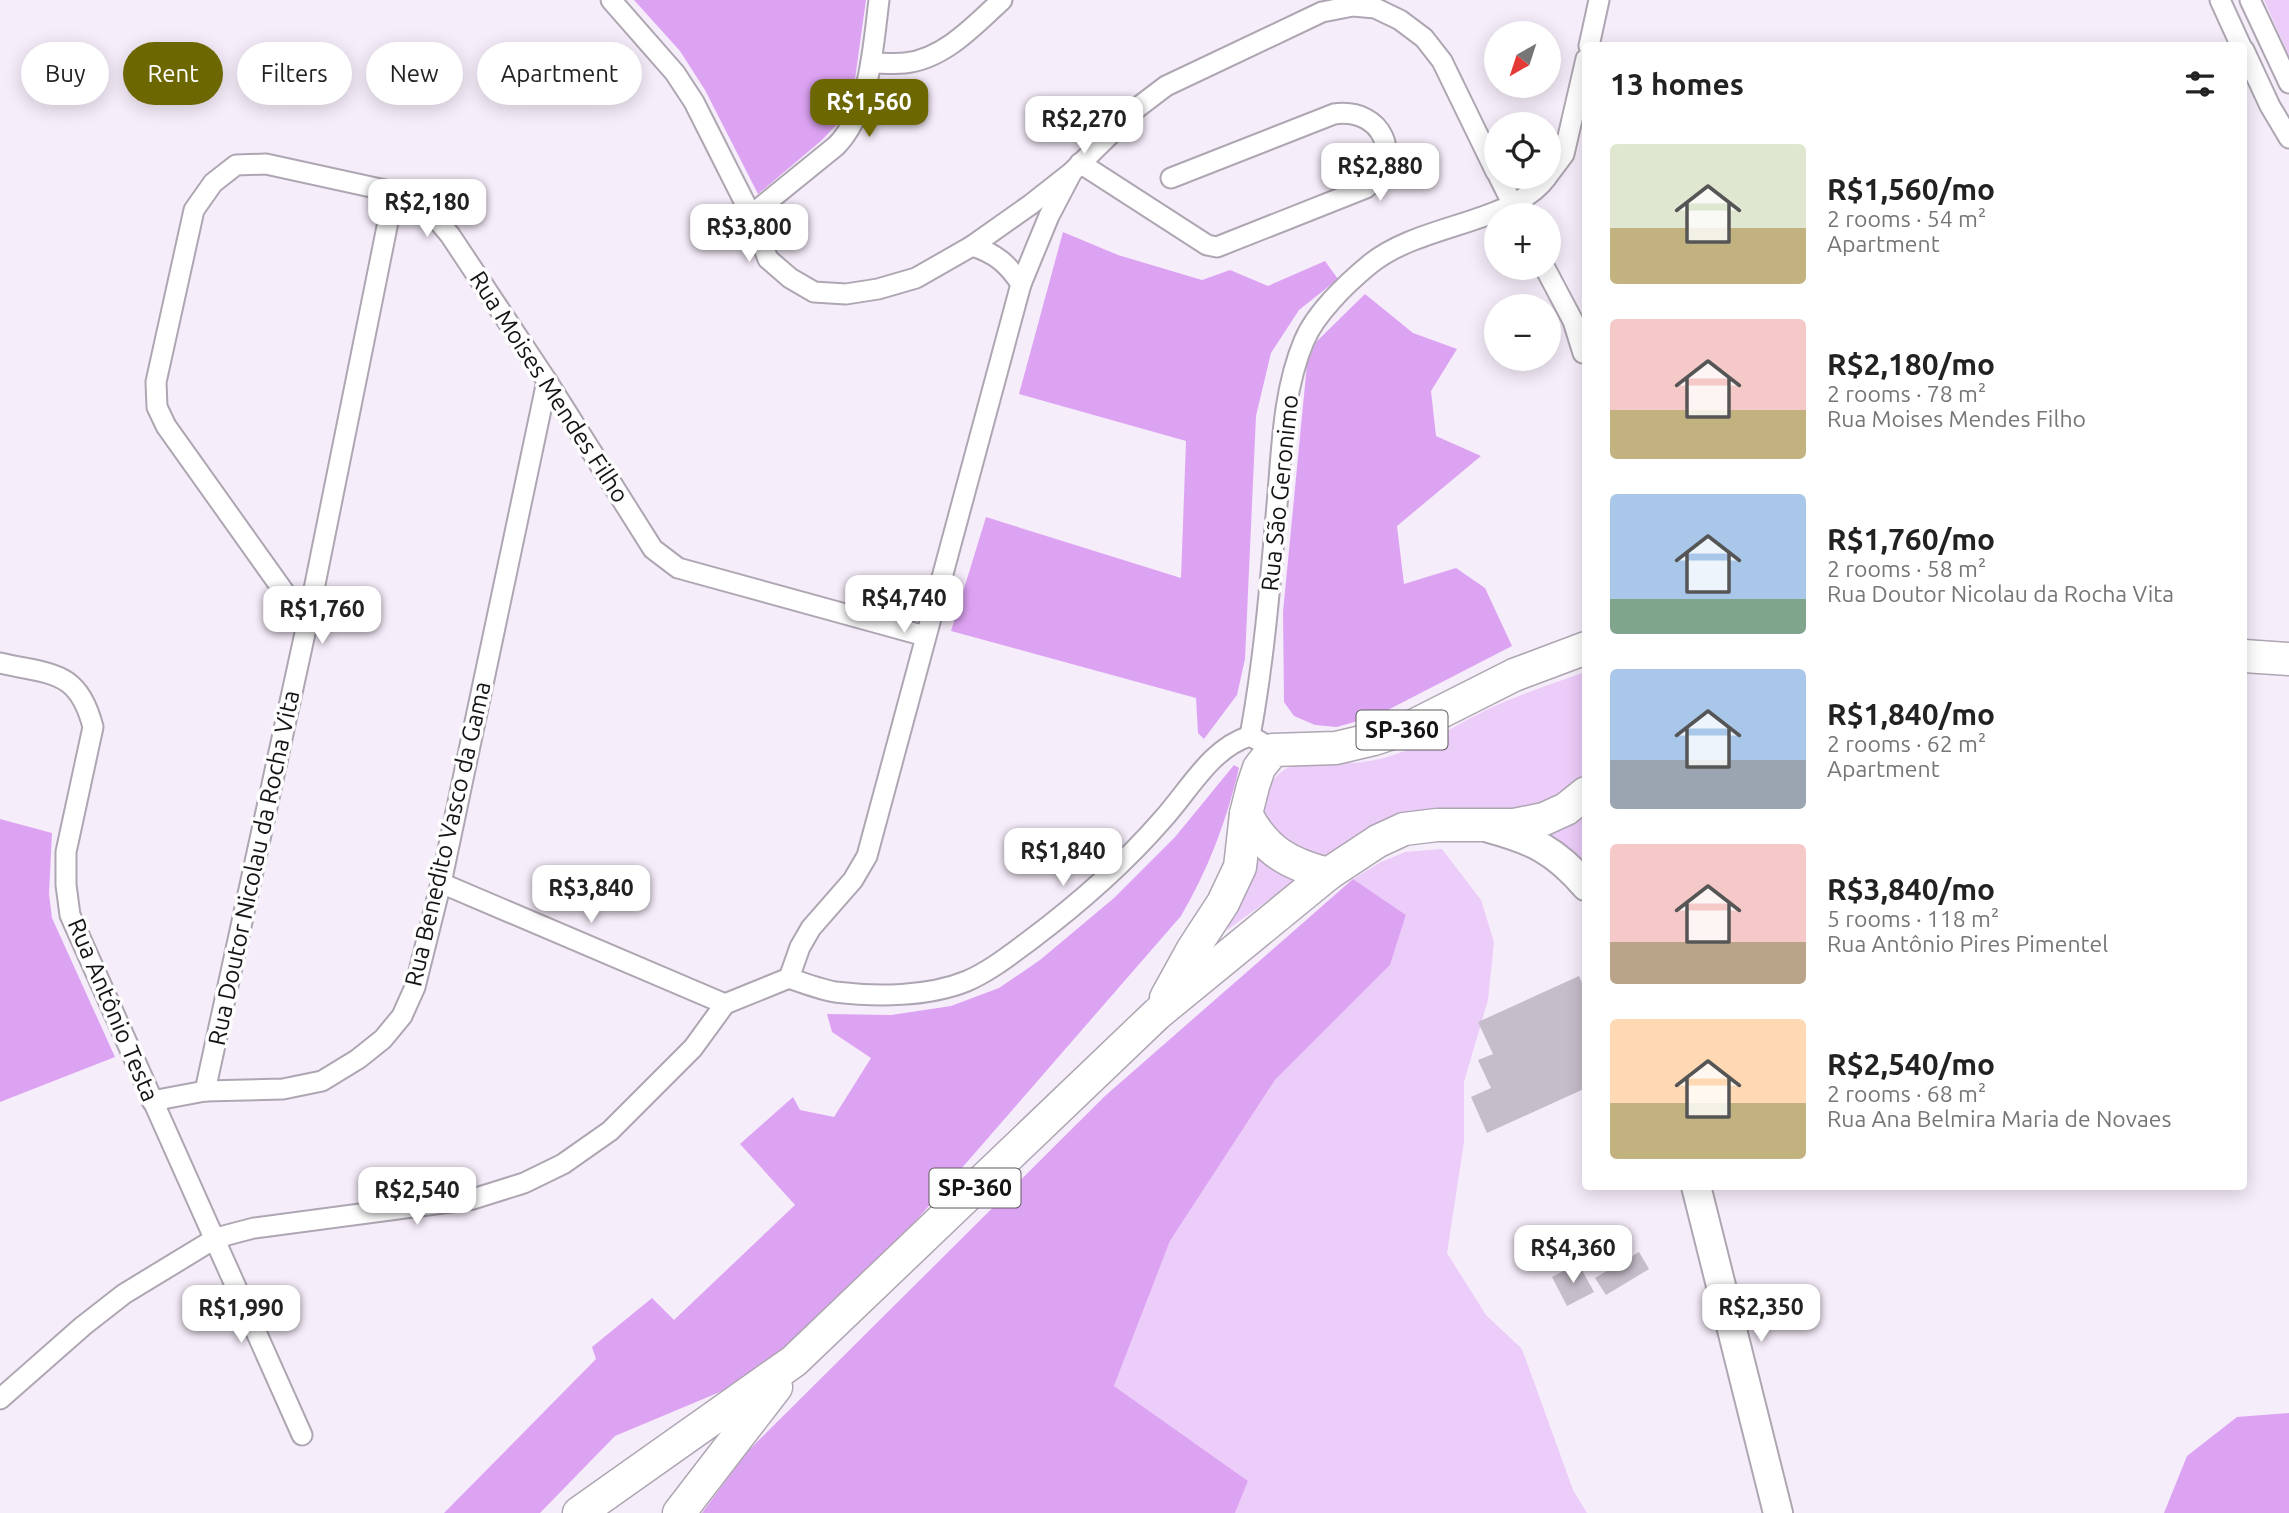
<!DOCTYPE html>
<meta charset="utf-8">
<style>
body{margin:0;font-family:Ubuntu,sans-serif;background:#f6f6f6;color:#222;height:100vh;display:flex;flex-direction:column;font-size:26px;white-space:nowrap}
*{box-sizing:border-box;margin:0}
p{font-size:23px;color:#767676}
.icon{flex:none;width:38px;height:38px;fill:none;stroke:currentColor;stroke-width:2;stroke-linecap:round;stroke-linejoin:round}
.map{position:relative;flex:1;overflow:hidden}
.drawer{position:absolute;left:1582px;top:42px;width:665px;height:1148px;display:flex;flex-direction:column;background:#fff;border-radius:7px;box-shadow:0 4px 18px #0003}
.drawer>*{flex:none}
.banner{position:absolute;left:21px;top:42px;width:665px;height:63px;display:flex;gap:14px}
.needle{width:46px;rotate:219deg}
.tools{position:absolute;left:1484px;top:21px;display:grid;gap:14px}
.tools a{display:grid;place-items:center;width:77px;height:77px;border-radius:50%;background:#fff;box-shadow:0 4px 18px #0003;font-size:35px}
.price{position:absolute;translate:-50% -60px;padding:0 16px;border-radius:14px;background:#fff;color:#222;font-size:23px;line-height:46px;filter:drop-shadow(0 2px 4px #0008)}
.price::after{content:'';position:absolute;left:50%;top:42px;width:21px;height:16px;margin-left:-10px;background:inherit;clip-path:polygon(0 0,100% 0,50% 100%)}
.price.selected{background:#6c6700;color:#fff}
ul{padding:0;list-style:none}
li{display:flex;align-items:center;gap:21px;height:175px;padding:0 28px}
li span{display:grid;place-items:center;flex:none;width:196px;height:140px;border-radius:7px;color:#555}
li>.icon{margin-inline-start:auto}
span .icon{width:84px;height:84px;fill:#fffc;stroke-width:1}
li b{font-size:30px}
h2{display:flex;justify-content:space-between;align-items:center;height:84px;padding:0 28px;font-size:30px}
.tag{padding:0 24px;border-radius:32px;background:#fff;box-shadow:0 4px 18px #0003;font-size:24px;line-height:63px}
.tag.selected{background:#6c6700;color:#fff}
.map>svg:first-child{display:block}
</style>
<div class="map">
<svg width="2289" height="1513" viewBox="0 0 2289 1513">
<rect width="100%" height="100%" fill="#f6edfa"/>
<g fill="#ecccf9">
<polygon points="2264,0 2289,0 2289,56"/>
<path d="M 1585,672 L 1585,778 L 1551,804 L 1319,857 L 1283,846 C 1268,823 1253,805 1274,779 C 1294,755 1321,764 1348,763 C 1358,763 1370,761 1380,759 C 1419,749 1451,728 1486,710 C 1518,695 1552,684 1585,672 Z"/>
<polygon points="1585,810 1585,865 1539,831"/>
<polygon points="1250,840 1303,875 1227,930 1236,908"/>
<polygon points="1442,849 1481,900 1494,942 1488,1000 1464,1082 1464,1142 1447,1253 1486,1315 1522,1349 1573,1490 1587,1513 1235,1513 1248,1481 1114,1386 1170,1241 1275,1080 1390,965 1406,915 1353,879 1381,862 1405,852"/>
</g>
<g fill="#dda3f3">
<polygon points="634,0 866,0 852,101 839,122 822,140 758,194 705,90 680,51"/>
<polygon points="1063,232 1118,255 1202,280 1230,270 1268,286 1325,261 1338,279 1299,310 1271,353 1256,416 1245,659 1237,695 1204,739 1198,733 1196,698 951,631 986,517 1181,578 1186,441 1019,394"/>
<polygon points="1365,294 1413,333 1457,349 1431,391 1436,436 1481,456 1397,526 1404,584 1456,568 1485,588 1512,646 1378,715 1337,727 1315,725 1294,716 1284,702 1283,612 1307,364 1316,342"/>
<path d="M 1234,765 L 1239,768 C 1227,820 1208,870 1181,916 L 794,1361 L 615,1436 L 540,1513 L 444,1513 L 596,1359 L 592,1347 L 652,1298 L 674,1320 L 795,1205 L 740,1144 L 793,1097 L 800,1110 L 834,1117 L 871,1058 L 832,1032 L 827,1014 L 891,1015 L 951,1006 L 999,988 L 1040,960 L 1114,898 L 1175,837 Z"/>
<polygon points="0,819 52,833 49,894 52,918 115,1057 0,1102"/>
<polygon points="1353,879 1406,915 1390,965 1275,1080 1170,1241 1114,1386 1248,1481 1235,1513 702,1513 747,1452 1105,1096"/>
<polygon points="2289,1413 2289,1513 2164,1513 2187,1456 2237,1417"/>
</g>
<g fill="#c5bdc9">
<polygon points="1579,976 1586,991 1586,1088 1487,1133 1471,1097 1491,1088 1478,1060 1493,1054 1478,1022"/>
<polygon points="1639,1252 1649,1269 1606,1295 1595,1278"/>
<polygon points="1578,1263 1594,1292 1567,1306 1552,1277"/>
</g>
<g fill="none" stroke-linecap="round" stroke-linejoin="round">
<defs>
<g id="street">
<path d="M 611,0 L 675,73 L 694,102 L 751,215 L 768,259 L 790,278 L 814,292 L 846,294 L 878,289 L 916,278 L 972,246 C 995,253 1008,264 1021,284"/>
<polyline points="2220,0 2241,46"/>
<polyline points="2250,0 2289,83"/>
<polyline points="1589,46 1599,0"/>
<polyline points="2244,50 2270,106 2289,138"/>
<path d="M 871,63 C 882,63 894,64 905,63 C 944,59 975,25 1002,0"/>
<path d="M 1080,163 L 1207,245 L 1217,247 L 1366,188 C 1405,158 1383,107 1334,114 L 1171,178"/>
<polyline points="1073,171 1137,108 1166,86 1322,12 1353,6 1375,8 1400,20 1424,38 1442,61 1496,172"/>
<polyline points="1549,174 1564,154 1586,59"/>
<polyline points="1499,177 1518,215"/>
<path d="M 751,215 L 836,146 C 870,112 873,47 879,0"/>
<polyline points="1545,268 1573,321 1583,353"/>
<polyline points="307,624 166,426 157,407 156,382 194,210 213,183 236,165 266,164 394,192 429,210 450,235 547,381 653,549 678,568 925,636"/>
<path d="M 0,663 C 51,675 78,669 93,727 L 66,852 L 66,885 L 70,915 L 302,1435"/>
<path d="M 1250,736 C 1265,655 1271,574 1278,493 C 1282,443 1284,388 1304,341 C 1315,314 1346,284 1369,265 C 1419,223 1511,225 1547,177"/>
<polyline points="441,883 725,1004"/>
<polyline points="789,978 800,947 811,928 853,880 867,856 1021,284 1049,216 1072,172 1030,205 972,246"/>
<path d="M 789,978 C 803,983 819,989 835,992 C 876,997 928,997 967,981 C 990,971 1010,955 1029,941 C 1077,905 1124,864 1163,819 C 1190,789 1211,748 1250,736 L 1261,742"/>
<polyline points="205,1091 307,624 394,192"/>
<polyline points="152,1101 205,1091 283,1089 322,1081 358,1059 383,1039 402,1016 415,987 441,883 547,381"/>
<polyline points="0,1399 83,1326 124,1294 216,1238 254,1228 473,1199 524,1183 563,1164 610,1131 693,1048 725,1004 789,978"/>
</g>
<g id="secondary">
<path d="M 1489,828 C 1533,840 1555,850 1586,886"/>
<polyline points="1696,1186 1778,1513"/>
</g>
<g id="primary">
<polyline points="2244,656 2289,659"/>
<path d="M 1246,814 C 1265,851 1289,864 1328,874"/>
<polyline points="1166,998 1193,949 1223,903 1240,867 1246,814 1253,786 1259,768 1273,750 1336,748 1374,739 1413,726 1514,675 1586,648"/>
<polyline points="579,1513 794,1361 1157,1014 1328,874 1378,841 1404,829 1437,825 1514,825 1544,819 1566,809 1586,793"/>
<polyline points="679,1513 776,1387"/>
</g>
</defs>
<use href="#street" stroke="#aea6b2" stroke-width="23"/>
<use href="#secondary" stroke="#aea6b2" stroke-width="32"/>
<use href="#primary" stroke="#aea6b2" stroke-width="35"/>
<use href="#street" stroke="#fff" stroke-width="19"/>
<use href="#secondary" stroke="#fff" stroke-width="28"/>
<use href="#primary" stroke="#fff" stroke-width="32"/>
</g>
<g text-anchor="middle" stroke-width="7" stroke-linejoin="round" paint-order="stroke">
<g fill="#fefefe" stroke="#5c5a5c" stroke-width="2">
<rect x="1356.5" y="710.5" width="91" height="39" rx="5"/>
<rect x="929.5" y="1168.5" width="91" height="39" rx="5"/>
</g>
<g font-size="23" font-weight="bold" fill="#161317">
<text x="1402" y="738">SP-360</text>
<text x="975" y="1196">SP-360</text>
</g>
<g font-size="24" fill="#161317" stroke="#fefefe">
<text transform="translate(549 387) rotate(57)" y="8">Rua Moises Mendes Filho</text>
<text transform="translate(1280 493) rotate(-84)" y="8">Rua São Geronimo</text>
<text transform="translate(448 834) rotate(-77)" y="8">Rua Benedito Vasco da Gama</text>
<text transform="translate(254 868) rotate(-78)" y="8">Rua Doutor Nicolau da Rocha Vita</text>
<text transform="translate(113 1010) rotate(67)" y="8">Rua Antônio Testa</text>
</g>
</g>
</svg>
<div class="tools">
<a><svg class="needle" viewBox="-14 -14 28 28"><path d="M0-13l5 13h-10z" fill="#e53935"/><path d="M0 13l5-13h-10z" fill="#767676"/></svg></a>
<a><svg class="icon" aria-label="locate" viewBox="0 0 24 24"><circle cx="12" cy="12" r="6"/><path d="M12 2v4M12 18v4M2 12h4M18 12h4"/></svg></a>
<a>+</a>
<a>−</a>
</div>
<b class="price selected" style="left:869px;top:139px">R$1,560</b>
<b class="price" style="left:1084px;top:156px">R$2,270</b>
<b class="price" style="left:1380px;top:203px">R$2,880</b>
<b class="price" style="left:427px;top:239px">R$2,180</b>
<b class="price" style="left:749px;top:264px">R$3,800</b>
<b class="price" style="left:904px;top:635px">R$4,740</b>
<b class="price" style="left:322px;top:646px">R$1,760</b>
<b class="price" style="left:1063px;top:888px">R$1,840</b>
<b class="price" style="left:591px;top:925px">R$3,840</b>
<b class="price" style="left:417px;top:1227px">R$2,540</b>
<b class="price" style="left:1573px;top:1285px">R$4,360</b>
<b class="price" style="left:1761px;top:1344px">R$2,350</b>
<b class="price" style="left:241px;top:1345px">R$1,990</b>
<div class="banner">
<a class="tag">Buy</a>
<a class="tag selected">Rent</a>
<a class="tag">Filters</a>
<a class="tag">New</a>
<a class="tag">Apartment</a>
</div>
<section class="drawer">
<h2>13 homes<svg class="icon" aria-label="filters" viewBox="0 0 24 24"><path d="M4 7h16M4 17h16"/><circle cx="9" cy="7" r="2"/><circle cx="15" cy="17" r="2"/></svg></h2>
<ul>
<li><span style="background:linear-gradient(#dfe7d0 60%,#c2b280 0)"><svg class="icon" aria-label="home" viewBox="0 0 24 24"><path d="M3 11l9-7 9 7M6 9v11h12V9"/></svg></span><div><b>R$1,560/mo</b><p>2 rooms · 54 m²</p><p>Apartment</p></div></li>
<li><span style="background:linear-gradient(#f6c9c9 65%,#c2b280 0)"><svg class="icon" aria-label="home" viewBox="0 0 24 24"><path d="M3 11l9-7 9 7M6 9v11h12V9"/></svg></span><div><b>R$2,180/mo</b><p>2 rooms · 78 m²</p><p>Rua Moises Mendes Filho</p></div></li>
<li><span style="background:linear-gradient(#a9c7e8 75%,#7fa58c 0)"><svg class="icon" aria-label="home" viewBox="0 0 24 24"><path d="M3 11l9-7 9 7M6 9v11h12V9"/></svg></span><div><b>R$1,760/mo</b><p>2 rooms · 58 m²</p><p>Rua Doutor Nicolau da Rocha Vita</p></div></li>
<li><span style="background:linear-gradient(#a9c7e8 65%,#9aa5b1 0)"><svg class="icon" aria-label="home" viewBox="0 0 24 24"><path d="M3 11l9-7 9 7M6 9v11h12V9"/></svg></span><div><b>R$1,840/mo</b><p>2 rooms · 62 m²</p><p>Apartment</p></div></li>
<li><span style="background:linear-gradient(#f6c9c9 70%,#b9a48a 0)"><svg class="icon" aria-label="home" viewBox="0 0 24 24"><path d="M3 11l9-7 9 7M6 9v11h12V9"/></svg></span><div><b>R$3,840/mo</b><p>5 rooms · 118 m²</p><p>Rua Antônio Pires Pimentel</p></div></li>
<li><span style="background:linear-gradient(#ffd9b3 60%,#c2b280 0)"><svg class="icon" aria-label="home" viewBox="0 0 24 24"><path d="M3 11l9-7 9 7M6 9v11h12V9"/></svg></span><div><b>R$2,540/mo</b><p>2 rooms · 68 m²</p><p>Rua Ana Belmira Maria de Novaes</p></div></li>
</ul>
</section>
</div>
